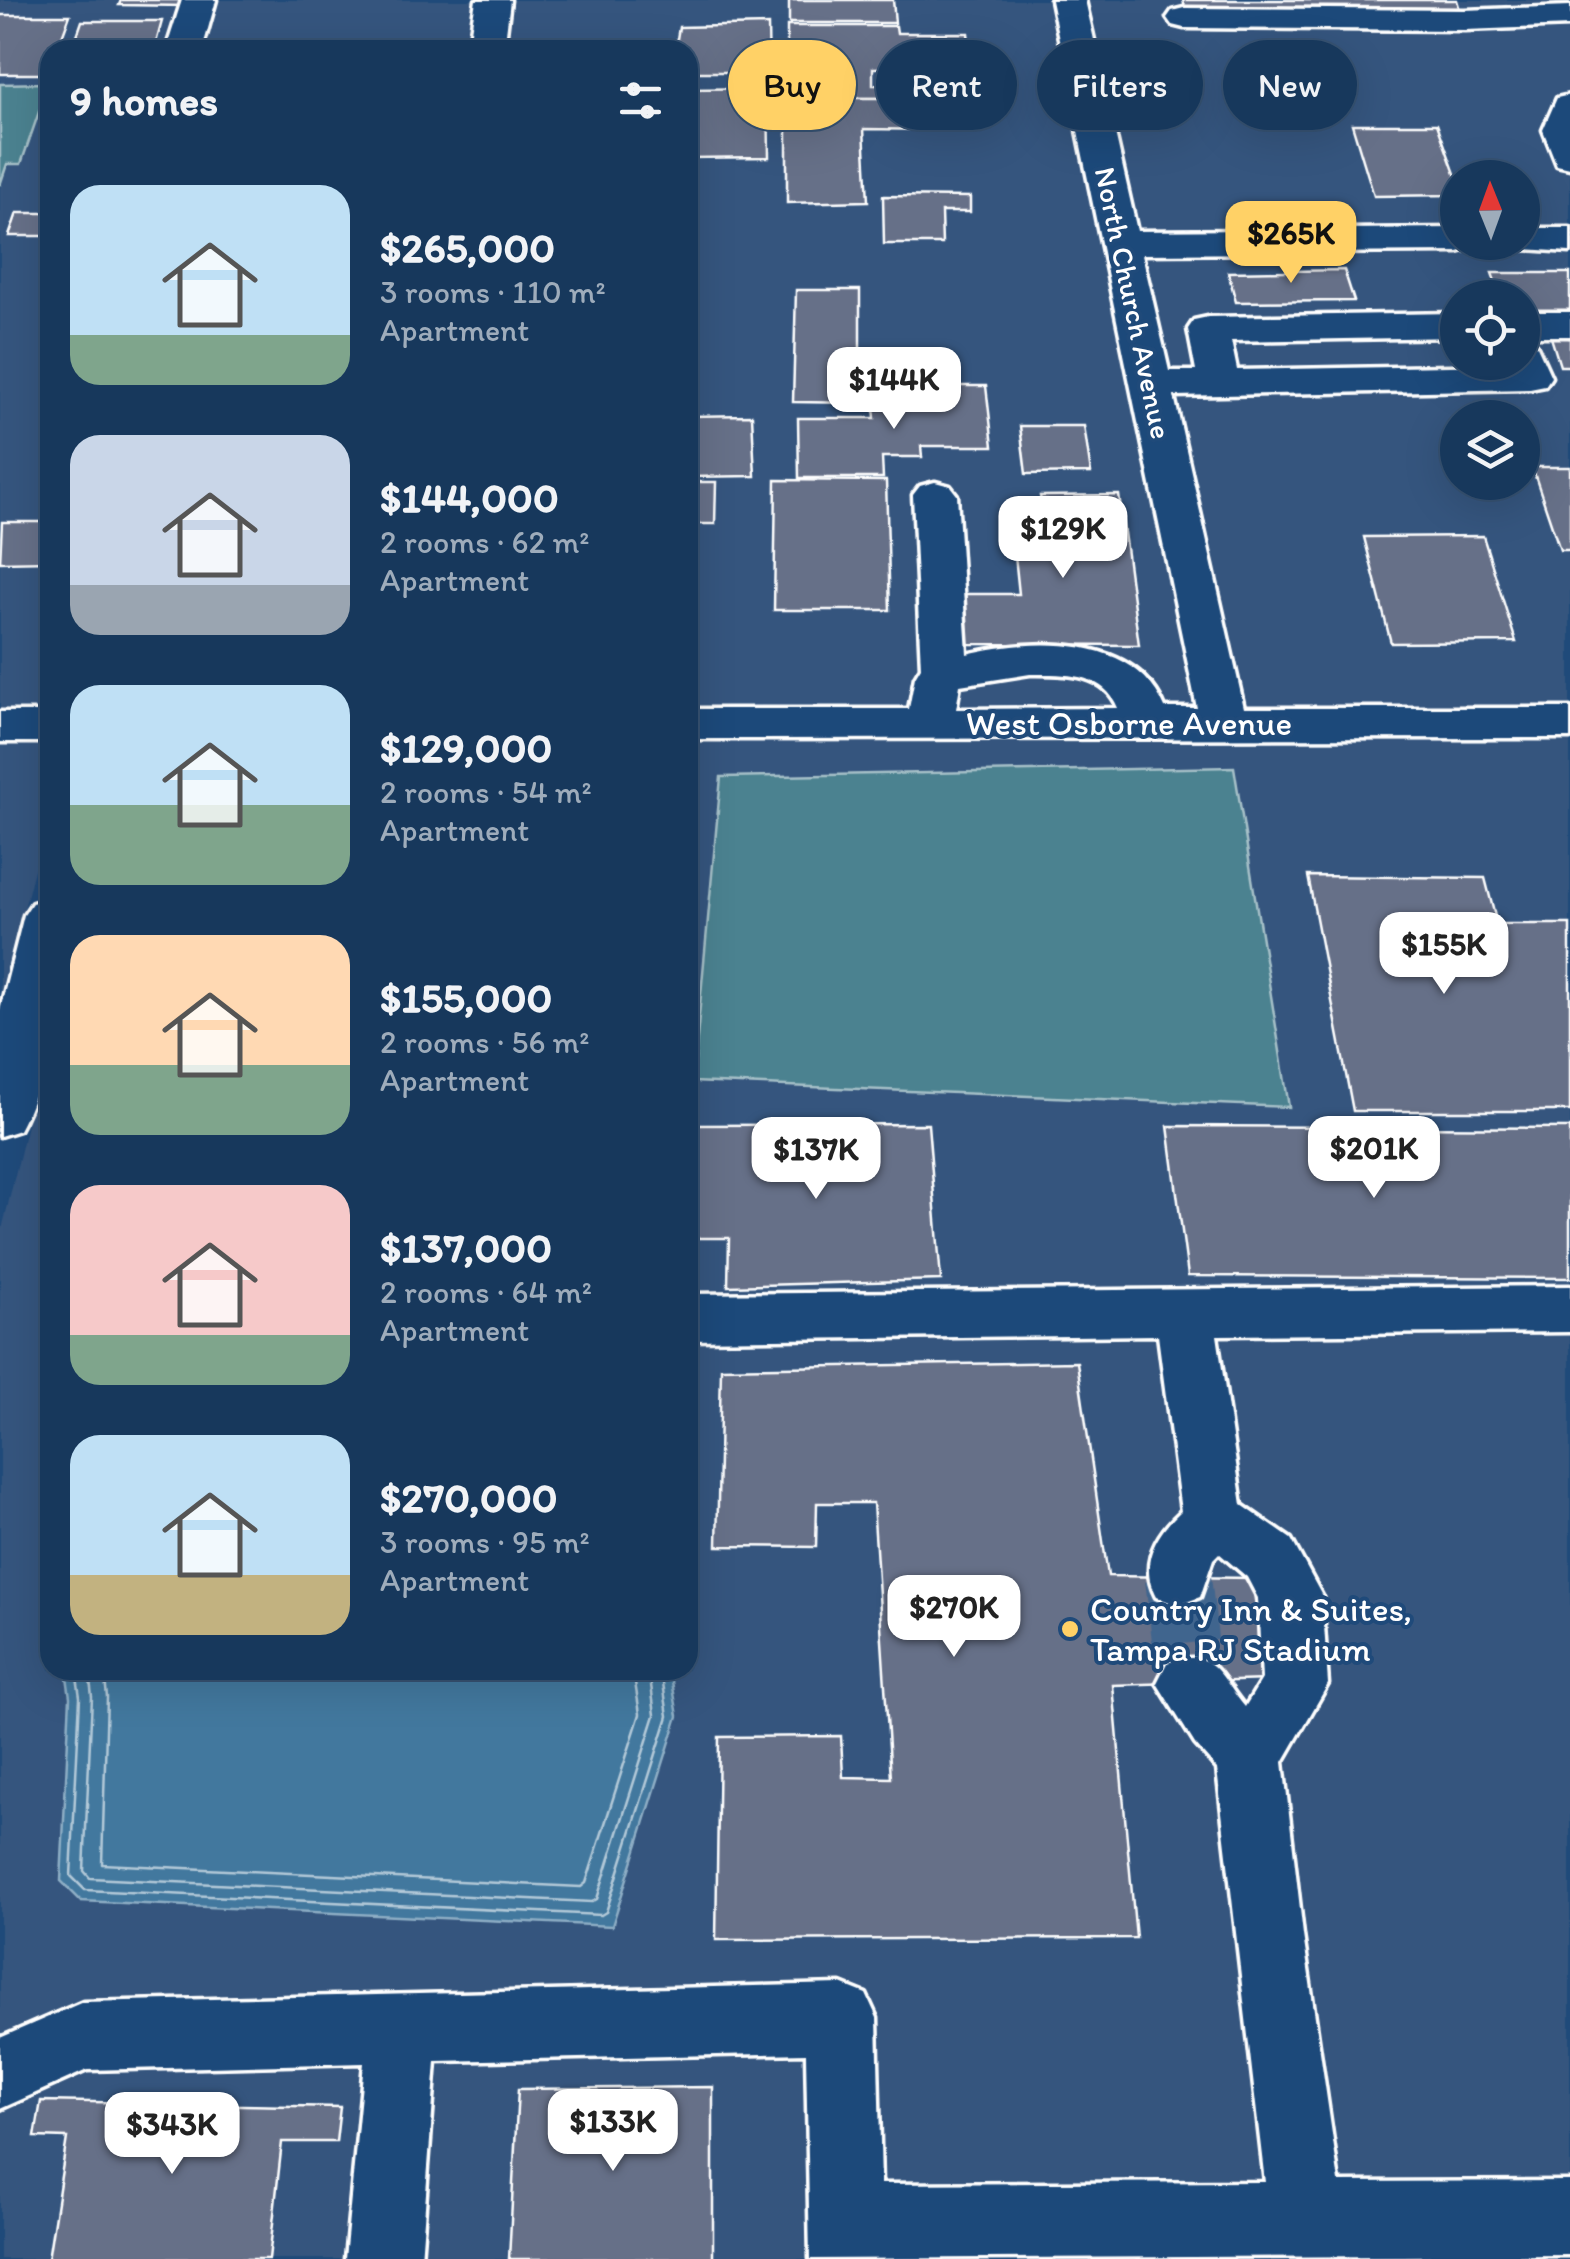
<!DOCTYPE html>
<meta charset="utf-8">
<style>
body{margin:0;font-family:Itim,sans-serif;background:#203f62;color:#f1f3f6;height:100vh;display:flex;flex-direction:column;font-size:38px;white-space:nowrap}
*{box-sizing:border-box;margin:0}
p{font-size:32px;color:#9eacbb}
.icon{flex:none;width:55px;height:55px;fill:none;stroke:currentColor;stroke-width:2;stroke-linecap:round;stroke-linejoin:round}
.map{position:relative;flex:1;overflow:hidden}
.sheet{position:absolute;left:40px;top:40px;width:658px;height:1640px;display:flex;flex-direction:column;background:#17385c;border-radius:30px;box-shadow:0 10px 40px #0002,0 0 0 2px #365272}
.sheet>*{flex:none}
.banner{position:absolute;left:728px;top:40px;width:692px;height:90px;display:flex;gap:20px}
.needle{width:65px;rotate:359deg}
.fabs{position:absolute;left:1440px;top:160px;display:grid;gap:20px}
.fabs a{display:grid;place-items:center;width:100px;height:100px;border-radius:50%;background:#17385c;box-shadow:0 10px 40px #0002,0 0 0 2px #365272;font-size:50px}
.price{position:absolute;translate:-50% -85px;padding:0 22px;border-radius:20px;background:#fff;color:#222;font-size:32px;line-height:65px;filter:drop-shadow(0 2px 5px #0008)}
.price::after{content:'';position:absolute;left:50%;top:60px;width:30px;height:22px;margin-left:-15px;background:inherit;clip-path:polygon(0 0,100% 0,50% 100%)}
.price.active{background:#ffd166;color:#111}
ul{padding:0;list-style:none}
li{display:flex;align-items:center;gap:30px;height:250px;padding:0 30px}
li span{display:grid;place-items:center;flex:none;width:280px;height:200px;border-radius:30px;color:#555}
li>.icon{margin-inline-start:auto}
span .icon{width:120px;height:120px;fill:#fffc;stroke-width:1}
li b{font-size:42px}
h2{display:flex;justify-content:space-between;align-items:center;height:120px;padding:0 30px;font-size:42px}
.pill{padding:0 35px;border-radius:45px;background:#17385c;box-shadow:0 10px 40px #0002,0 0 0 2px #365272;font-size:35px;line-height:90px}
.pill.active{background:#ffd166;color:#111}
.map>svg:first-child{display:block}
</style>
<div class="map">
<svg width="1570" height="2259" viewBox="0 0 1570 2259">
<rect width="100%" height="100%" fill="#1f4a7a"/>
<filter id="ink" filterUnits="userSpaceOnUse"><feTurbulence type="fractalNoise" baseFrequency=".01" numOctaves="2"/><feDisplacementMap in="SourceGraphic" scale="20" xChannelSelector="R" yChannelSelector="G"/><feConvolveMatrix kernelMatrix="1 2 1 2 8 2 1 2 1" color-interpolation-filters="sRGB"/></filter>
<g filter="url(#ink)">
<g fill="#34557e" fill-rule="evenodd">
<polygon points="0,0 473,0 466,50 50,50 50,708 0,709"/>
<polygon points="510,0 1050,0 1194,705 688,706 688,50 504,50"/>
<path d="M 1087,0 L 1570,0 L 1570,705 L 1245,705 ZM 1458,178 L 1522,178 L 1522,242 L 1458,242 ZM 1458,298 L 1522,298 L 1522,362 L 1458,362 ZM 1458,418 L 1522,418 L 1522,482 L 1458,482 Z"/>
<polygon points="1570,741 1570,2259 0,2259 0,1238 50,1028 50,1488 43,1498 50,1551 50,1670 66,1670 70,1697 61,1882 678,1716 670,1670 688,1670 688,742"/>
<polygon points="0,745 50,745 50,808 0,1002"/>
</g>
<g fill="#4c8290" stroke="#a6c0c8" stroke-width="2.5">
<polygon points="49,83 21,164 7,164 0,185 0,84"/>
<polygon points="1234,767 1289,1107 693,1082 721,777"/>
</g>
<polygon fill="#42789e" stroke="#8eaec5" stroke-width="2.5" points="66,1670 670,1670 678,1716 612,1926 81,1901 61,1881 70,1697"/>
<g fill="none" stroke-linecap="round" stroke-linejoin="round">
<g stroke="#b3c9d8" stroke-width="2.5">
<polyline points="76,1670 80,1697 71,1876 85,1890 601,1915 606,1912 668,1716 661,1670"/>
<polyline points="89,1670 92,1697 84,1871 90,1878 592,1902 597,1899 655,1715 649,1670"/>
<polyline points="104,1670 107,1697 102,1864 581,1887 586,1883 640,1714 633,1670"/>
</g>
</g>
<g fill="#666f88" stroke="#fff" stroke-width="2.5">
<polygon points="121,0 188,0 186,6 119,5"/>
<polygon points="789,0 893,0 895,23 789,23"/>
<polygon points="1183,0 1457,0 1460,10 1186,12"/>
<polygon points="0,15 70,15 57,50 50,50 49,74 0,74"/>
<polygon points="82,21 162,21 154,50 72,50"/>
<polygon points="768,25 769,72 688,72 688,50 557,50 558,46 676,45 679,27"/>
<polygon points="787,26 896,26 897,33 968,33 972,67 873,68 873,85 971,85 972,98 787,98"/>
<polygon points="768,88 769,157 688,158 688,89"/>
<polygon points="787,98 933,98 938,130 864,129 868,201 787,203"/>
<polygon points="1352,124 1437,124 1458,182 1458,195 1374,196"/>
<polygon points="883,196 970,197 970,212 941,212 942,244 884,244"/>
<polygon points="17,213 50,213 50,236 9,236"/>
<polygon points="1344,270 1354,301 1236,302 1228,272"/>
<polygon points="1492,273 1570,273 1570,314 1522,315 1522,298 1501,298"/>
<polygon points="796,290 860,290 860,403 793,402"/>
<polygon points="1549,331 1570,331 1570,366 1560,366"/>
<polygon points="896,386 986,386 993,446 921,446 922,457 882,457 883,478 799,478 798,418 875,418 874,407 897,407"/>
<polygon points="752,415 755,476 688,477 688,416"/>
<polygon points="1020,426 1084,426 1091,473 1026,474"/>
<polygon points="1532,467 1570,467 1570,550 1560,550"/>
<polygon points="776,480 886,481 890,610 774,610"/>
<polygon points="688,482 716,482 715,524 688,524"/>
<polygon points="1119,495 1139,645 966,644 963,594 1019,594 1012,527 1045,527 1040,496"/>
<polygon points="2,522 50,522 50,561 0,562"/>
<polygon points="1483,536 1516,642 1391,643 1364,537"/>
<polygon points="1308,876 1485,878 1497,924 1570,924 1570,1111 1353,1111"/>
<polygon points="928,1124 941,1280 728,1286 729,1238 688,1238 688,1125"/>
<polygon points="1168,1126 1570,1128 1570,1278 1188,1276"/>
<polygon points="1077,1362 1108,1576 1252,1578 1266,1680 1113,1685 1136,1938 716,1940 719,1737 841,1736 843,1777 891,1778 873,1503 817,1503 816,1547 717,1546 721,1368"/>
<polygon points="713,2087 713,2259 509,2259 518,2089"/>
<polygon points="41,2101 340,2107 336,2142 282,2142 269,2259 48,2259 67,2138 35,2137"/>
</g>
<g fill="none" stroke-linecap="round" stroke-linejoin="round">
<polyline stroke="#41658e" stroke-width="66" stroke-dasharray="66 34" stroke-linecap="butt" points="1178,1578 1190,1683"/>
<defs>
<g id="minor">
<polygon points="182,0 216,0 202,50 166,50"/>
<polygon points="476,0 510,0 504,50 468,50"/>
<path d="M 1051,0 L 1085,0 L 1137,231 L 1458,228 L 1458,242 L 1476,242 L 1472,248 L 1458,252 L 1142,254 L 1169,371 L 1196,371 L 1188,329 L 1194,320 L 1208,317 L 1458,313 L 1458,337 L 1231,341 L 1237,370 L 1505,365 L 1522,362 L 1522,341 L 1536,344 L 1551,377 L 1545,386 L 1530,389 L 1174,396 L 1244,708 L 1570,708 L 1570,738 L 688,739 L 688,709 L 909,709 L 915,677 L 921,667 L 913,495 L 920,486 L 935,482 L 950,486 L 957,495 L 967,654 C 1034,638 1135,634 1165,708 L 1197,708 ZM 1030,674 C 1063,674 1104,672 1118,708 L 956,709 L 960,685 Z"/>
<polygon points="1570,6 1570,26 1465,30 1184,28 1172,25 1167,18 1172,11 1184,8 1465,10"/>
<polygon points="1570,95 1570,168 1557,165 1543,130 1557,98"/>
<polygon points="1522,228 1570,228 1570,252 1508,248 1504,242 1522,242"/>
<rect x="1522" y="312" width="48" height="24"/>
<rect x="0" y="712" width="50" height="30"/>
<path d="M 50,898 C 50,970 56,1065 19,1130 L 0,1136 L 0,1010 L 24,915 L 32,903 Z"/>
<path d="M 1570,1286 L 1570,1332 L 1217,1335 L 1242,1505 L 1291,1539 L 1322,1596 L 1328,1684 L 1283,1762 L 1303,1935 L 1339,2182 L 1570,2181 L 1570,2255 L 810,2259 L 806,2053 L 436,2061 L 421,2259 L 345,2259 L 364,2063 L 87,2070 L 0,2109 L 0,2038 L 83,2002 L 841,1984 L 866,1994 L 877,2018 L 881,2184 L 1265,2182 L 1217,1769 L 1195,1744 L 1157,1683 L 1167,1663 C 1215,1646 1218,1675 1245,1707 L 1262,1679 L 1258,1598 L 1247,1577 L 1219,1553 L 1213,1559 L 1200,1597 L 1178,1605 L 1156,1597 C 1139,1564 1155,1535 1181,1511 L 1158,1335 L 688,1340 L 688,1294 Z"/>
</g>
</defs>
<use href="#minor" stroke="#fff" stroke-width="7"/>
<use href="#minor" fill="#1f4a7a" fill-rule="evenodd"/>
</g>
</g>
<circle fill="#ffd166" stroke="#1f4a7a" stroke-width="4" cx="1070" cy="1629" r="10"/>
<g text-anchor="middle" stroke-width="8" stroke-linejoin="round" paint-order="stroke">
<g font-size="30" fill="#fff" stroke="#1f4a7a">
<text transform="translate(1133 303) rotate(78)" y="10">North Church Avenue</text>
</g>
<g font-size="35" fill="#fff" stroke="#1f4a7a">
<text x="1129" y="735">West Osborne Avenue</text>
</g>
<g font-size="35" fill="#fff" stroke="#1f4a7a" text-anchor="start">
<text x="1090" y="1621">Country Inn &amp; Suites,<tspan x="1090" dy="40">Tampa RJ Stadium</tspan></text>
</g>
</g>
</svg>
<div class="fabs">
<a><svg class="needle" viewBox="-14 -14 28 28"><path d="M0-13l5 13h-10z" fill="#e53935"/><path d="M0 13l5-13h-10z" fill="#9eacbb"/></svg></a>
<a><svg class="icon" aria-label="locate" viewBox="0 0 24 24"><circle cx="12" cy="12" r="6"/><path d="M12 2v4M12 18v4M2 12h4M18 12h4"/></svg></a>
<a><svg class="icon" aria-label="layers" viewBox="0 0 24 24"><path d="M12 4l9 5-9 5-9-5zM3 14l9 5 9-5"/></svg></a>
</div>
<b class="price active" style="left:1291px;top:286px">$265K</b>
<b class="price" style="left:894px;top:432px">$144K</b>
<b class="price" style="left:1063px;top:581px">$129K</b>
<b class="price" style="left:1444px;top:997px">$155K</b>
<b class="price" style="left:1374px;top:1201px">$201K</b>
<b class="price" style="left:816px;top:1202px">$137K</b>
<b class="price" style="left:954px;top:1660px">$270K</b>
<b class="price" style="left:613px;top:2174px">$133K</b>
<b class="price" style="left:172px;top:2177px">$343K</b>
<div class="banner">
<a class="pill active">Buy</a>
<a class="pill">Rent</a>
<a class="pill">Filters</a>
<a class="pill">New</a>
</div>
<section class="sheet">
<h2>9 homes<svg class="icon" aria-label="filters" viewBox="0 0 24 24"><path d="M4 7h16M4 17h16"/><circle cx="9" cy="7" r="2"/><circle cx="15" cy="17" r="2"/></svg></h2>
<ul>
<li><span style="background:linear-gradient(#bfe0f5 75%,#7fa58c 0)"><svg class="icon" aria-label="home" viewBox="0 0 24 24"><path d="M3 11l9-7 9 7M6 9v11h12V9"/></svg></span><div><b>$265,000</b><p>3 rooms · 110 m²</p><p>Apartment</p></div></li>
<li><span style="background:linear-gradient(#c9d6e8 75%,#9aa5b1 0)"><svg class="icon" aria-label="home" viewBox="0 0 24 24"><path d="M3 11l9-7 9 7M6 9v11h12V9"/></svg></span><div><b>$144,000</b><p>2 rooms · 62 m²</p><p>Apartment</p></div></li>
<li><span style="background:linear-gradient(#bfe0f5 60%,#7fa58c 0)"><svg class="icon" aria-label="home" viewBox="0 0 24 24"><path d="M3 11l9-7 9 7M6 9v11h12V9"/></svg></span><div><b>$129,000</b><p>2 rooms · 54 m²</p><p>Apartment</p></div></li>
<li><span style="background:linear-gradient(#ffd9b3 65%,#7fa58c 0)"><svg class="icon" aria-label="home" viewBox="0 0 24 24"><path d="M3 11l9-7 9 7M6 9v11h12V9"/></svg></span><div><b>$155,000</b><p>2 rooms · 56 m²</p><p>Apartment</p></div></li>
<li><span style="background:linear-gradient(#f6c9c9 75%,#7fa58c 0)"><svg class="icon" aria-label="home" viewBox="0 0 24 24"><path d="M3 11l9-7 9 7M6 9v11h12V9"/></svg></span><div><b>$137,000</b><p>2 rooms · 64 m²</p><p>Apartment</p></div></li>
<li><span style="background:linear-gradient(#bfe0f5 70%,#c2b280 0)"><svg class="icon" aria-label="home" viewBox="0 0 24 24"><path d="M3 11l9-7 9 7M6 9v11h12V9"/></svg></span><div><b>$270,000</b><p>3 rooms · 95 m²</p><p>Apartment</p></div></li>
</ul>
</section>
</div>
